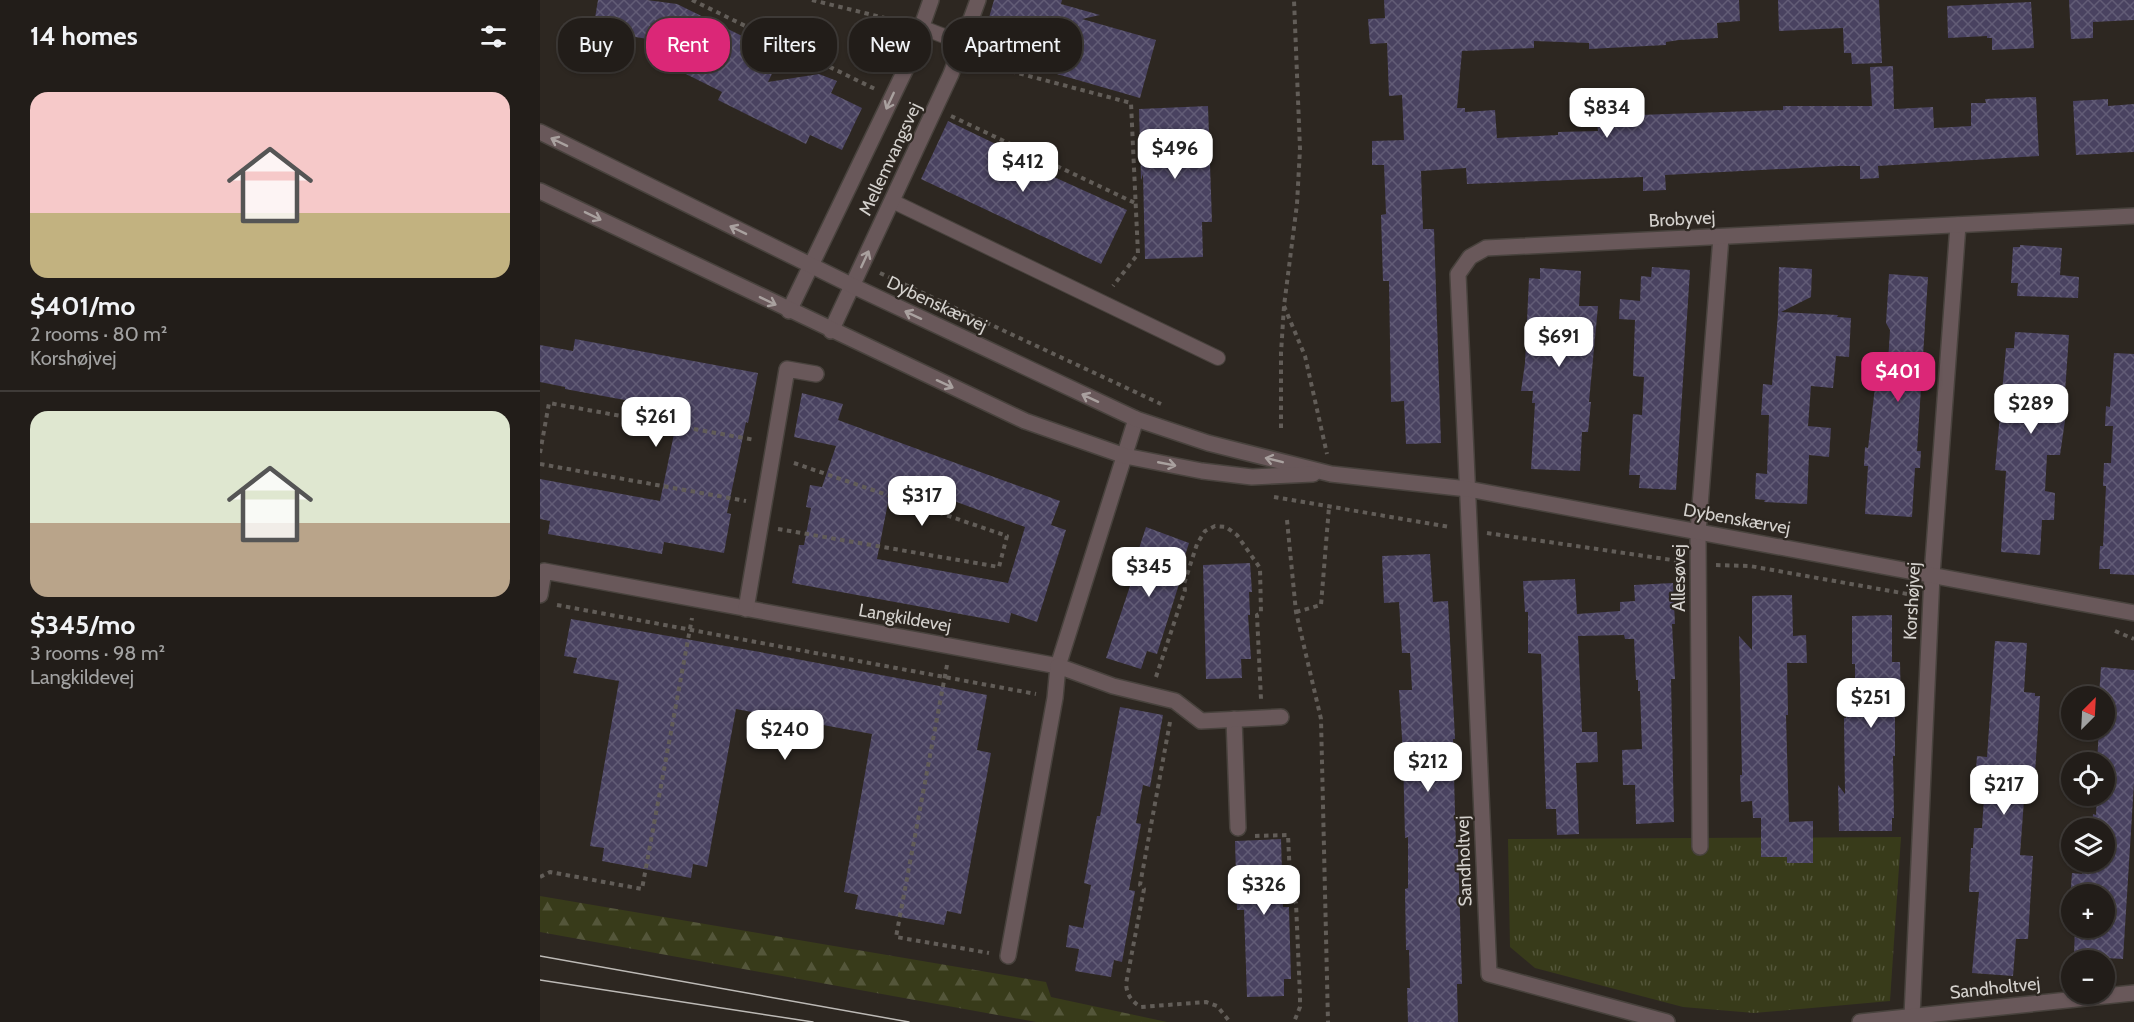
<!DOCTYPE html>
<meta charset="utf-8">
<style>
body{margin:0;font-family:Cabin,sans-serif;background:#2e2a26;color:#f1f3f6;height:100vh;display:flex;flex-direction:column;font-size:22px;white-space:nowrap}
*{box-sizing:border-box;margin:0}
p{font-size:20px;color:#a2a2a2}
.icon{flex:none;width:33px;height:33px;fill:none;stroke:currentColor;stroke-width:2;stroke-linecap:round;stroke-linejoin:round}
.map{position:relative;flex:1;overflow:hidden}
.side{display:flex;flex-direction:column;background:#221d19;width:540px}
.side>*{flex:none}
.hud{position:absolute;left:18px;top:18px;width:570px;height:54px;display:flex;gap:12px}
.needle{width:39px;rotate:24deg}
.buttons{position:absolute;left:1521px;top:686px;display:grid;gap:12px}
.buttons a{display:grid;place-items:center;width:54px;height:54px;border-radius:50%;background:#221d19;box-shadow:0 2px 4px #0004,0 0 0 2px #3f3b38;font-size:30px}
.price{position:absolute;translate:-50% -51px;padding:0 14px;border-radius:12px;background:#fff;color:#222;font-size:20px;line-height:39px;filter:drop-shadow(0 2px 3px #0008)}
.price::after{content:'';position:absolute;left:50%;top:36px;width:18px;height:14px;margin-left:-9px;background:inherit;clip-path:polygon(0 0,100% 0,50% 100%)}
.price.current{background:#db2777;color:#fff}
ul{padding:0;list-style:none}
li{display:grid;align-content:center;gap:12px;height:318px;padding:0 30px}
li+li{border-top:2px solid #3f3b38}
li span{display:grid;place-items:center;height:186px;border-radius:18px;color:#555}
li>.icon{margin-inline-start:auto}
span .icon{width:108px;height:108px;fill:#fffc;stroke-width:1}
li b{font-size:26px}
h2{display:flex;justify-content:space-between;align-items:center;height:72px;padding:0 30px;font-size:26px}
.pill{padding:0 21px;border-radius:24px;background:#221d19;box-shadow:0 2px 4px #0004,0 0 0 2px #3f3b38;font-size:21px;line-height:54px}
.pill.current{background:#db2777;color:#fff}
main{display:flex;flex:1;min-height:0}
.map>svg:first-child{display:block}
</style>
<main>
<section class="side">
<h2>14 homes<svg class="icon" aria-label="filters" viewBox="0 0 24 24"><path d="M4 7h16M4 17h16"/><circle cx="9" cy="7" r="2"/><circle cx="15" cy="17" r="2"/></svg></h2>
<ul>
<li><span style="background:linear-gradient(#f6c9c9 65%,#c2b280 0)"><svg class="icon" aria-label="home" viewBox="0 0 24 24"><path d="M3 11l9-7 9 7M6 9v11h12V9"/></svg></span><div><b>$401/mo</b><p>2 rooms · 80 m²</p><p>Korshøjvej</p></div></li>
<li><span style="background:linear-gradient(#dfe7d0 60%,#b9a48a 0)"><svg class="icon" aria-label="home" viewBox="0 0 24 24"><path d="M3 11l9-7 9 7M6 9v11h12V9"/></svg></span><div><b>$345/mo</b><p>3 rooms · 98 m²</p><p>Langkildevej</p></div></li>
</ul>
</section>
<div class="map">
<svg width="1594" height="1022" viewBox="0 0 1594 1022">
<defs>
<pattern id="forest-firs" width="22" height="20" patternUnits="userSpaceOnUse" patternTransform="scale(1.5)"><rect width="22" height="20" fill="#383b1a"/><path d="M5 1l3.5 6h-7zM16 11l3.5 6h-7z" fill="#54563a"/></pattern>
<pattern id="park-tufts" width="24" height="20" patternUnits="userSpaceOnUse" patternTransform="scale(1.5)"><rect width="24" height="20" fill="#383b1a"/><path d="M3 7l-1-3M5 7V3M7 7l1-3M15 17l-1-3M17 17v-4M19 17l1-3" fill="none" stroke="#54563a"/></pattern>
<pattern id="building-cross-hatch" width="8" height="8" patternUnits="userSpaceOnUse" patternTransform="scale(1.5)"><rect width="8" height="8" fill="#494260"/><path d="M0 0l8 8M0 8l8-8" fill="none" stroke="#625c76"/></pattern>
</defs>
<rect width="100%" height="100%" fill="#2d2721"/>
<polygon fill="url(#forest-firs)" points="0,896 506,982 511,997 627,1022 496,1022 0,932"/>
<polygon fill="url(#park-tufts)" points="1361,837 1350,1001 1214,1013 1143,1007 995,968 970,947 968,839"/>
<g fill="url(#building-cross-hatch)" fill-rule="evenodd">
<polygon points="58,0 107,0 137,4 241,55 228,82 279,74 297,81 291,93 322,108 302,150 270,135 266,144 178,100 182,92 122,62 132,43 53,30"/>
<polygon points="454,0 522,0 521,4 560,15 542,19 616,40 600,98 451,55 455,42 443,39"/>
<polygon points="844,0 1199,0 1200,21 1177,23 1178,38 1139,40 1126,42 1126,45 1049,49 1049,43 994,41 994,48 922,51 917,108 925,108 925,112 955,110 957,138 1018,135 1018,132 1058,131 1057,124 1071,124 1071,116 1243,110 1243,106 1332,106 1330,67 1353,66 1354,109 1393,107 1394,128 1431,126 1431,103 1446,103 1445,99 1496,97 1499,156 1338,166 1339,178 1320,179 1320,166 1299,166 1125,175 1126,190 1103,191 1103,177 927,184 926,168 881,171 883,229 894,229 901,443 866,444 864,401 851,402 849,281 843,281 841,215 846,214 844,165 832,165 832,141 864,140 862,95 849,96 847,43 830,44 828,19 845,18"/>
<polygon points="1238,0 1339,0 1342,63 1312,64 1311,53 1304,53 1303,28 1239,31"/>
<polygon points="1529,0 1594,0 1594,20 1553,22 1553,38 1531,39"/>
<polygon points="1491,2 1494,48 1452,50 1452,38 1447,38 1447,36 1408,38 1407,6"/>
<polygon points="1568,99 1568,106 1594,104 1594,152 1536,155 1533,101"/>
<polygon points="668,106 672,222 662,222 663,257 605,259 603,174 601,180 599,109"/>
<polygon points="408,121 497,164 496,167 514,177 587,210 561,264 381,179"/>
<polygon points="1480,245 1522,248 1520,275 1539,277 1538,298 1477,296 1478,283 1471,283 1473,247 1480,247"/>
<polygon points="1112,267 1150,270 1136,490 1099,488 1100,475 1089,475 1093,414 1102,415 1104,377 1093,376 1095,320 1079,319 1080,299 1100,301 1101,276 1111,277"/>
<polygon points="1239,267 1272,269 1271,297 1241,312 1298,315 1297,317 1311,318 1309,357 1296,356 1293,388 1271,386 1268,426 1291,428 1289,457 1269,455 1267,504 1224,502 1225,500 1215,499 1216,473 1227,474 1229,415 1221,415 1223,384 1232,385 1238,314"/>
<polygon points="1000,268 1041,271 1039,306 1058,306 1049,402 1051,402 1048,432 1042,432 1040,471 991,469 995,403 992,403 993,391 981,391 985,363 989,278 1000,279"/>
<polygon points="1349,274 1388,277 1377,451 1381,451 1380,468 1375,468 1372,517 1325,514 1328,466 1324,466 1325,447 1328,448 1336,378 1347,379 1350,330 1346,323"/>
<polygon points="1475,332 1529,335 1525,392 1525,407 1527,407 1520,455 1507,455 1505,491 1515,493 1514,520 1502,520 1500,555 1461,552 1466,471 1455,470 1466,348 1474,348"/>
<polygon points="35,339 218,373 208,423 206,422 187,513 191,514 184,553 124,542 122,554 8,534 10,521 0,519 0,479 120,501 139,410 25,389 25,387 0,382 0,345 33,351"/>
<polygon points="1574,353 1594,354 1594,575 1570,574 1570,569 1559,569 1560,546 1563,546 1566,486 1563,486 1564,463 1571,463 1573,426 1565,426 1566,406 1570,407"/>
<path d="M 262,393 L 303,404 L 298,420 L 520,501 L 511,525 L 526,530 L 497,622 L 471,613 L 469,623 L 252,583 L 259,545 L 264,545 L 271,508 L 266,507 L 270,485 L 282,487 L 296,446 L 254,437 ZM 352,482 L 402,500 L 403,497 L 485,527 L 468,583 L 337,559 Z"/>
<polygon points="606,527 649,543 642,565 645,565 617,654 607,651 601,669 566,658 594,574 591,573"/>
<polygon points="890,554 893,602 908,601 915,739 913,739 916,849 918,849 922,984 917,984 918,1022 868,1022 867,988 870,988 869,950 866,950 865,889 868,888 868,837 865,838 863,754 859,690 872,690 870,653 862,653 859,602 844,603 842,556"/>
<polygon points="710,563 712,592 709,592 710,615 708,615 711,659 701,659 702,678 666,679 663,565"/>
<polygon points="1035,579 1037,614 1080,611 1080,602 1095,601 1094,585 1133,583 1135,624 1132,624 1135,679 1131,679 1134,822 1096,824 1095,785 1083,785 1082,750 1102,749 1100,691 1098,691 1098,680 1096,680 1094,639 1085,639 1084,635 1038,636 1042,732 1057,732 1058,762 1036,763 1039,834 1017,835 1016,809 1006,809 1001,654 988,653 988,612 985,612 983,581"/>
<polygon points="1252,595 1253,636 1266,635 1267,663 1247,663 1248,715 1246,715 1249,822 1273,821 1273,863 1247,863 1247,857 1221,857 1221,818 1213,818 1212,801 1201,802 1200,775 1202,775 1199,636 1212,650 1212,596"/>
<polygon points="1352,615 1352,662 1360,662 1361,704 1355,704 1355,756 1353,756 1354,818 1352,818 1352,831 1299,831 1298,785 1305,794 1304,718 1306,718 1306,702 1315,702 1315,664 1312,664 1312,616"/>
<polygon points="31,619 220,652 447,695 437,750 451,753 421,914 407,911 404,925 315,909 318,895 304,892 332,734 196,709 167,867 153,864 151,878 62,861 64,848 50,846 79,681 33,673 37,658 24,656"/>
<polygon points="1455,641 1487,643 1484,692 1495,693 1495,696 1500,696 1495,773 1486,772 1480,855 1493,856 1488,939 1476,939 1473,976 1432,973 1439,892 1429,892 1431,848 1433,848 1434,828 1442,828 1445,783 1435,783 1437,756 1447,757"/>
<polygon points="1561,667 1594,670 1594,783 1583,959 1534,956 1535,927 1564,927 1564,894 1532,894 1532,913 1529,913 1532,873 1542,874 1542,869 1550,870 1551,861 1564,861 1564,828 1552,828 1553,814 1556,815 1557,795 1564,795 1564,762 1557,762 1559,729 1564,729 1564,696 1559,696"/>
<polygon points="580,707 623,715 610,787 603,785 596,823 601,824 589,890 595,891 582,962 574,960 571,977 535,971 539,949 526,947 529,925 543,928 551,885 544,883 557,816 560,816"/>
<polygon points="741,839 743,907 749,907 751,979 744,979 744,996 707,997 704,910 697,910 695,841"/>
</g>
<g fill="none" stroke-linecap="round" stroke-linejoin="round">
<defs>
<g id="service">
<polyline points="381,27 422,43"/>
<polyline points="352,201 678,358"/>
</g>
<g id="minor">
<polyline points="249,311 370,60 391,0"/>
<polyline points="291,331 411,74 438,0"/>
<polyline points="0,595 4,571 518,666 596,419"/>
<polyline points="206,609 247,369 276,374"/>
<polyline points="694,719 698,828"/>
<polyline points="1160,847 1158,532 1181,237"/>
<polyline points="468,956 515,698 518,666 573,686 635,701 661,721 741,717"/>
<polyline points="1372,1016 1392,575 1418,225"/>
<polyline points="1127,1022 949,974 918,274 930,257 946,248 1594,216"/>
<polyline points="1320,1022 1594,993"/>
</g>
<g id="tertiary">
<polyline points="0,132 313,286 596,419 668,443 791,474 928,489 1594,613"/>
<polyline points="0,191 485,421 585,456 662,471 712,477 773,474"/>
</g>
</defs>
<use href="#service" stroke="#48423d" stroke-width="16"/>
<use href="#minor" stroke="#48423d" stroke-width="18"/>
<use href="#tertiary" stroke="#48423d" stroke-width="18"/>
<g stroke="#625d58" stroke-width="4" stroke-dasharray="4.5 4.5" stroke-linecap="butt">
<polyline points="152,0 335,89"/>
<polyline points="272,0 365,23"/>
<polyline points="436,62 591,103 598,254 573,286"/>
<polyline points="411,116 595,203"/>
<polyline points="340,273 621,404"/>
<polyline points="744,306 765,356 787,454"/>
<polyline points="741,428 741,353 744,306 757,204 760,149 754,0"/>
<polyline points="0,453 9,403 215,440"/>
<polyline points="0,464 206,501"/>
<polyline points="734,497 910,527"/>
<polyline points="747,520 756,612 781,719 788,1022"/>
<polyline points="238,529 459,567 467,536 251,462"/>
<polyline points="947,533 1139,561"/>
<polyline points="1176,565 1210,566 1373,595"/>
<polyline points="17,605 496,694"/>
<polyline points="756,612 781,605 789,507"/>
<polyline points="1575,631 1594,639"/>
<polyline points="407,665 356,937 449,953"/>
<polyline points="616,677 645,590 644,584 657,544 665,531 675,526 686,527 697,535 720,568 721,613 717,615 721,699"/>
<path d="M 630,722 L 600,885 L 604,889 L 586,984 C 587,995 591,1001 601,1007 L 666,1002 L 677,1006 L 690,1022"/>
<polyline points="715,836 748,835 751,898 756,903 760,996 760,1007 754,1022"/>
<polyline points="0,877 10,872 102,889 152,618"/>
</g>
<use href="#service" stroke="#69585a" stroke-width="14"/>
<use href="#minor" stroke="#69585a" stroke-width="15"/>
<use href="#tertiary" stroke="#69585a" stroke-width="15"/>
<g stroke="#bdbab6" stroke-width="1.5">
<polyline points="0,956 369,1022"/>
<polyline points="0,980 273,1022"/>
</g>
</g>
<defs><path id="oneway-shaft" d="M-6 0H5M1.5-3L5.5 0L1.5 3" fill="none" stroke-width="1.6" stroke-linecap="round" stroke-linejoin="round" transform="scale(1.5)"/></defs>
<g stroke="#a9a19f">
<use href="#oneway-shaft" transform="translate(350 101) rotate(115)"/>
<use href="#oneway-shaft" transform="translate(19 142) rotate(-154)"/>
<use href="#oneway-shaft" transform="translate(53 216) rotate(26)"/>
<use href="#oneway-shaft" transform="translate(198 230) rotate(-154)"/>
<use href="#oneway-shaft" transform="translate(325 259) rotate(-65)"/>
<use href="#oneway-shaft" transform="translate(228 301) rotate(26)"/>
<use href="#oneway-shaft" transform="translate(373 315) rotate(-155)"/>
<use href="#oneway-shaft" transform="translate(405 384) rotate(25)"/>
<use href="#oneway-shaft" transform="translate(550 398) rotate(-155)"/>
<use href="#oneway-shaft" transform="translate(734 460) rotate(-166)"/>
<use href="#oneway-shaft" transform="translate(627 464) rotate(11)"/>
</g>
<g text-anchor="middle" stroke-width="4.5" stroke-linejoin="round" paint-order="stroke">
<g font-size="18" fill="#d4d1cd" stroke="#2d2721">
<text transform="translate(350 159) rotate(-65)" y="6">Mellemvangsvej</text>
<text transform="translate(1142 219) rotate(-3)" y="6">Brobyvej</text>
<text transform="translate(397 304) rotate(25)" y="6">Dybenskærvej</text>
<text transform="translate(1197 519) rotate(10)" y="6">Dybenskærvej</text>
<text transform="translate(1139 578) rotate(-90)" y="6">Allesøvej</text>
<text transform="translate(1372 601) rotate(-87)" y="6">Korshøjvej</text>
<text transform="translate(365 618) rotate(10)" y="6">Langkildevej</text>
<text transform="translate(924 861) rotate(-92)" y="6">Sandholtvej</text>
<text transform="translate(1455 988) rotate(-6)" y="6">Sandholtvej</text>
</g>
</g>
</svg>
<div class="buttons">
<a><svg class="needle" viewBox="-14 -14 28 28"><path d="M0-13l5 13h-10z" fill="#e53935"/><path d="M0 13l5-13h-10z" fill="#a2a2a2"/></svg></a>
<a><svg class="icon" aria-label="locate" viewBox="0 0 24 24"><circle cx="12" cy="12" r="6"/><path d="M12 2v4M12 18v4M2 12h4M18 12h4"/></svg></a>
<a><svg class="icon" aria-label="layers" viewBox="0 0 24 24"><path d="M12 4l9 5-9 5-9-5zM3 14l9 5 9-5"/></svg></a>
<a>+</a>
<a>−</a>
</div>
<b class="price" style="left:1067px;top:139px">$834</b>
<b class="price" style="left:635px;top:180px">$496</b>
<b class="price" style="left:483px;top:193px">$412</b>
<b class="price" style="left:1019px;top:368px">$691</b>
<b class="price current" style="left:1358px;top:403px">$401</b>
<b class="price" style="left:1491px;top:435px">$289</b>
<b class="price" style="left:116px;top:448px">$261</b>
<b class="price" style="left:382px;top:527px">$317</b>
<b class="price" style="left:609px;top:598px">$345</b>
<b class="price" style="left:1331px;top:729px">$251</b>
<b class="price" style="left:245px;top:761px">$240</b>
<b class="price" style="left:888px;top:793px">$212</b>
<b class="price" style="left:1464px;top:816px">$217</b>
<b class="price" style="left:724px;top:916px">$326</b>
<div class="hud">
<a class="pill">Buy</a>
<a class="pill current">Rent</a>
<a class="pill">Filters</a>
<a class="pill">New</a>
<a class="pill">Apartment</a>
</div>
</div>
</main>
